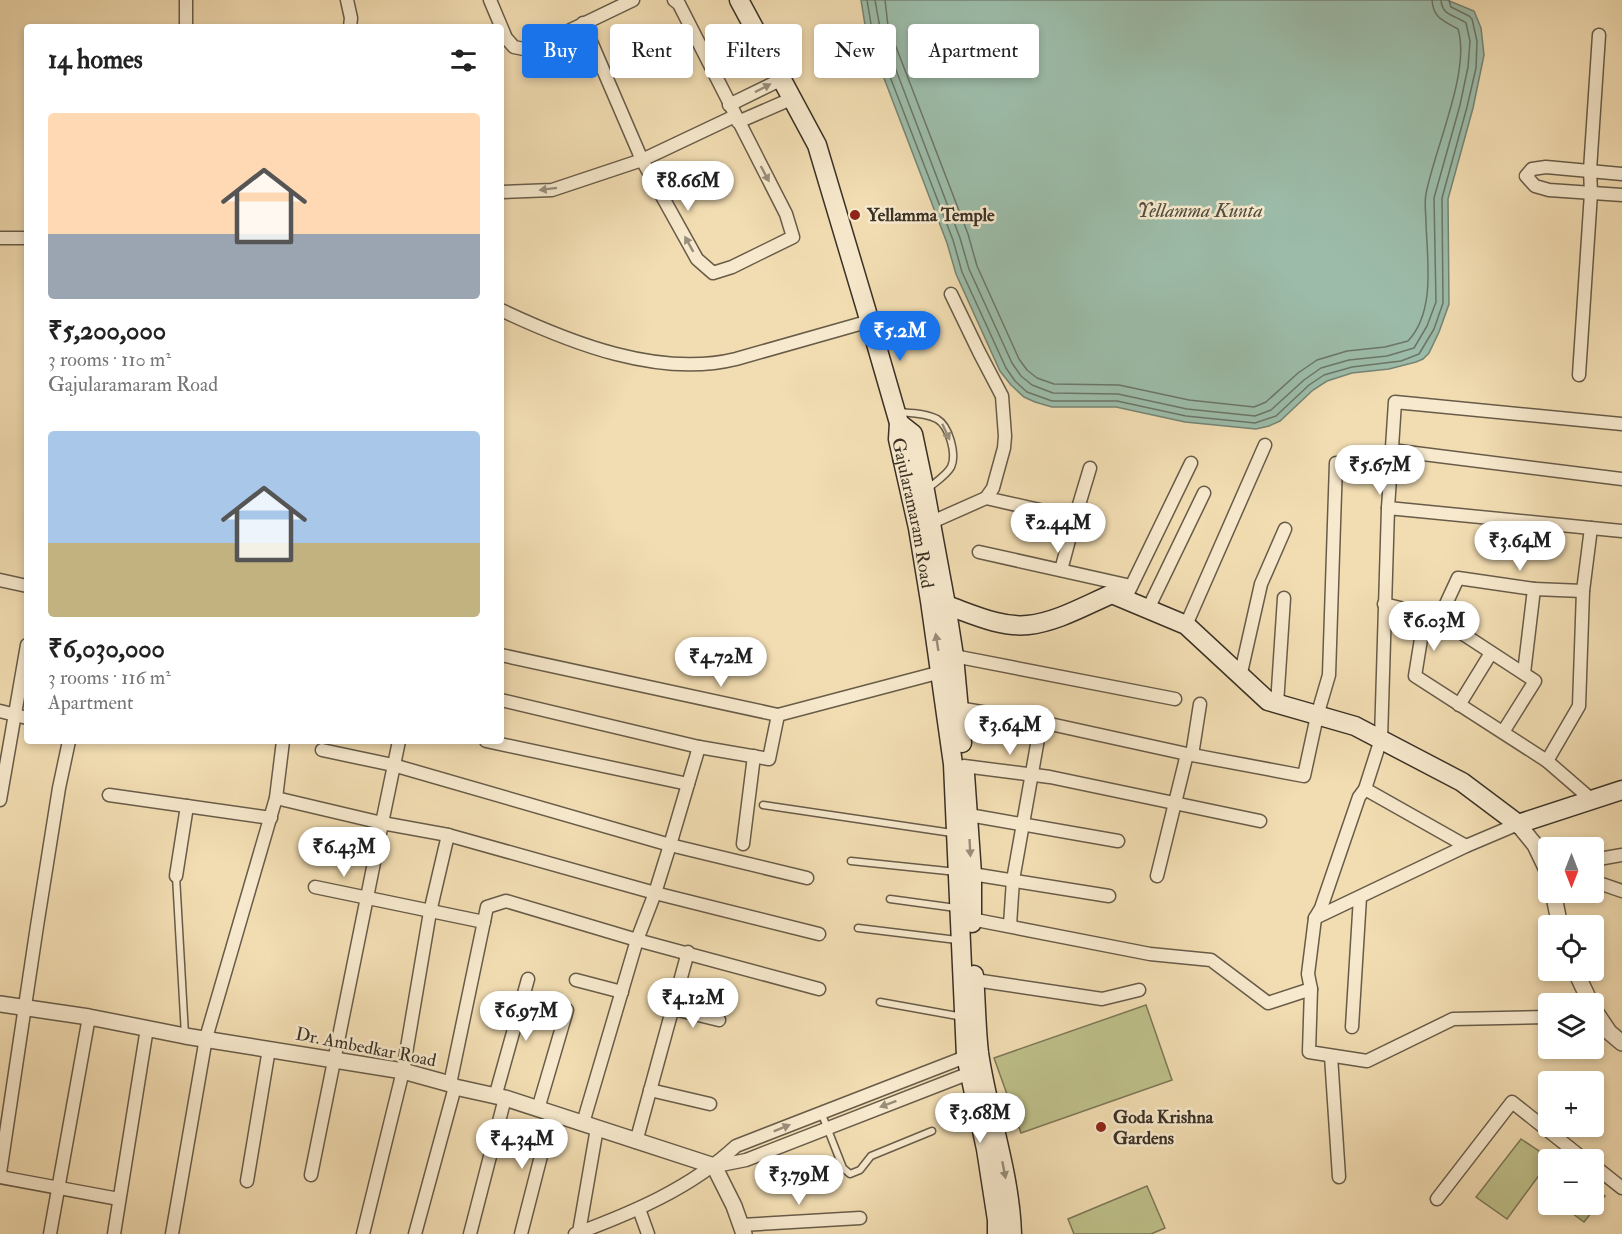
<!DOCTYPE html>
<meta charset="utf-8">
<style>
body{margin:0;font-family:"IM FELL Double Pica",serif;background:#f2f2f2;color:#222;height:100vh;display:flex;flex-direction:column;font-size:22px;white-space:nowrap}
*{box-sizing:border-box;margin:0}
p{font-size:20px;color:#767676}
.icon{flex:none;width:33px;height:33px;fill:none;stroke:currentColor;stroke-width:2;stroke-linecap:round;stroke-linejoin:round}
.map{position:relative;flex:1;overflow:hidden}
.drawer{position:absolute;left:24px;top:24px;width:480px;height:720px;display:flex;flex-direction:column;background:#fff;border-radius:6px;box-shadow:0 3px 9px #0003}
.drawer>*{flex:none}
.banner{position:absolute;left:522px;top:24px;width:570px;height:54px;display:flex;gap:12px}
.needle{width:39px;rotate:180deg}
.tools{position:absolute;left:1538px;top:837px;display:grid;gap:12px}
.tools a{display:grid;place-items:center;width:66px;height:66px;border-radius:6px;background:#fff;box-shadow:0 3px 9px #0003;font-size:30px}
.price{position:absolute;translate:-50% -51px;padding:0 14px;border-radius:21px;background:#fff;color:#222;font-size:20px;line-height:39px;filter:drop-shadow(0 2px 3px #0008)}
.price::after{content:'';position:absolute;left:50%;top:36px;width:18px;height:14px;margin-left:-9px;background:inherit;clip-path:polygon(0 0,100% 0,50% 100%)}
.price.on{background:#1a73e8;color:#fff}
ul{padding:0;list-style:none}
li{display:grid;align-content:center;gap:12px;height:318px;padding:0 24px}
li span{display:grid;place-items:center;height:186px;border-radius:6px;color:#555}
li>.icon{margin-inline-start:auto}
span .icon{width:108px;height:108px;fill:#fffc;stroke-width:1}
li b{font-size:26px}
h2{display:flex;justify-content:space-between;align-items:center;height:72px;padding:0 24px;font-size:26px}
.pill{padding:0 21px;border-radius:6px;background:#fff;box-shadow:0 3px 9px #0003;font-size:21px;line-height:54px}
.pill.on{background:#1a73e8;color:#fff}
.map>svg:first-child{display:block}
</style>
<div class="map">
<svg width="1622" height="1234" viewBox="0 0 1622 1234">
<rect width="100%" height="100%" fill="#f2ddb2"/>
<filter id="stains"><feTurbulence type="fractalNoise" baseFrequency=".00333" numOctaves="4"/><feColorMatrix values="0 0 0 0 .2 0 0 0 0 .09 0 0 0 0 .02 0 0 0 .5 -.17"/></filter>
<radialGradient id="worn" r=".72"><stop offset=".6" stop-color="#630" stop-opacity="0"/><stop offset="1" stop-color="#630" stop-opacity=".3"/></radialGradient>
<g fill="#bec08a" stroke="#7c7858" stroke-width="1.5">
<polygon points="1146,1005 1172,1080 1021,1133 994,1058"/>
<polygon points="1521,1139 1551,1159 1548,1160 1548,1163 1507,1219 1476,1197"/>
<polygon points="1147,1186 1165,1228 1151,1234 1074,1234 1068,1219"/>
<polygon points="1593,1188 1605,1196 1584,1222 1561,1205 1593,1204"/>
</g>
<polygon fill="#9cbca9" stroke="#758475" stroke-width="1.5" points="861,0 1447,0 1474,11 1481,28 1484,55 1473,108 1448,199 1449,304 1439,332 1429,353 1423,359 1416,362 1389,369 1352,373 1327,381 1313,390 1280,421 1269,426 1256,429 1185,422 1116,407 1052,407 1035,402 1024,397 1011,385 1000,371 956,274 947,243 866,31"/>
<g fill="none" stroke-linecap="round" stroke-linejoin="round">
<g stroke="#6b7668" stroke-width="1.5">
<polyline points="867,0 872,30 953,240 962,272 1006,368 1015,381 1027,392 1052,401 1117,401 1186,416 1255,423 1276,416 1309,385 1324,375 1352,367 1401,361 1419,354 1434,329 1443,303 1442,198 1467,107 1476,68 1477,41 1472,19 1469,16 1451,7 1449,0"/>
<path d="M 875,0 L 880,28 L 960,238 L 969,269 L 1012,363 L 1021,376 L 1032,385 L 1053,393 L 1118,394 L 1187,409 L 1255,416 L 1271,410 L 1304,380 L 1321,368 L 1349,360 L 1387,356 L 1414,348 L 1427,326 L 1436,302 L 1434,198 L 1460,105 L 1468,67 L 1470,41 L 1466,23 C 1455,15 1442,16 1441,0"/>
<path d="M 885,0 L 888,26 L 968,234 L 977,266 L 1019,359 L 1027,370 L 1037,378 L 1054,384 L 1119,385 L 1189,400 L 1254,407 L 1266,402 L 1298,373 L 1317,360 L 1347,351 L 1385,347 L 1408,341 C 1436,311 1427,260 1426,222 C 1426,213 1424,203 1426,194 C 1434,150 1471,71 1458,29 C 1444,21 1433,18 1432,0"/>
</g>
<defs>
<g id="service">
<path d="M 899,412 C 911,413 926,413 937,419 C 949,426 957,454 951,467 C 946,476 934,483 926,490"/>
<polyline points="763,805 952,833"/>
<polyline points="851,861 957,872"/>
<polyline points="176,876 185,1035"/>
<polyline points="890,899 956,908"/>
<polyline points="858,928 957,940"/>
<polyline points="880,1002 963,1017"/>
<polyline points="821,1112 843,1168 850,1174 860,1170 871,1156 932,1131"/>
</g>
<g id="minor">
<polyline points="347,0 351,18 350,27"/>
<polyline points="490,0 506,38 514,47 529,50 633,0"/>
<polyline points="583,23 642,160 735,116"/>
<polyline points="186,27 186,0"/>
<polyline points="729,105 782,79"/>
<polyline points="738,122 791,99"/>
<polyline points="1622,174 1546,167 1532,169 1526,176 1535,186 1549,190 1622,195"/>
<polyline points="501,192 552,190 642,160 697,259 713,273 732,267 793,237 786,214 679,4 674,0"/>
<polyline points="0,238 27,238"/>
<path d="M 501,310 C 571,343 659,378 736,359 L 870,321"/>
<polyline points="1579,375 1591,193 1590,170 1599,35"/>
<polyline points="1391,450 1622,479"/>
<polyline points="986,498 1075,518 1061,570"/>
<polyline points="1388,508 1395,402 1622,424"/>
<polyline points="1075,518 1090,468"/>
<polyline points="932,522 986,498 993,488 1004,448 1005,436 1002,396 979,352 951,294"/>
<polyline points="979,552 1131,586"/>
<polyline points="0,580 27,586"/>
<polyline points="1534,589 1583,591"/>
<polyline points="1128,593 1191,463"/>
<polyline points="1384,604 1437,617 1535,681 1503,732"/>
<polyline points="1148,609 1204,493"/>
<polyline points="1425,614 1415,676 1547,761 1592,800"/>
<polyline points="1439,619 1458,578 1534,589 1524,673"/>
<polyline points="1186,625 1265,445"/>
<polyline points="501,655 778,715 941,672"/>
<polyline points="954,656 1175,699"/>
<polyline points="1240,677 1261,584 1285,529"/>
<polyline points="501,700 699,747 769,759 778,715"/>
<polyline points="1277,704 1284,598"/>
<polyline points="1459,705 1491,653"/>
<polyline points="958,708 1041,722 1013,880 1010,925"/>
<polyline points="0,711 27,718"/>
<polyline points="1041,722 1187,754 1304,776 1317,716 1329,675 1336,463"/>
<polyline points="486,741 688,784"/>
<polyline points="322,750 393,765 670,845 807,878"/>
<polyline points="1192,755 1200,704"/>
<polyline points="1547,761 1579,706 1583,591 1591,528"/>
<polyline points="964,766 1050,777 1260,821"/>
<polyline points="1365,789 1466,846"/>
<polyline points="109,795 271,818"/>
<polyline points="276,798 382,823 399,741"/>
<polyline points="0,800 27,645"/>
<polyline points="969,815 1118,841"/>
<polyline points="743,844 754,756"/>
<polyline points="1593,860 1622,855"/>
<polyline points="972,874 1109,896"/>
<polyline points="176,876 187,806"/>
<polyline points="1157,876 1187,754"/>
<polyline points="1593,881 1622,891"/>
<polyline points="315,887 484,922"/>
<polyline points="1315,918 1466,846 1518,824"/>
<polyline points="971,919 1150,954 1211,960 1268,1003 1311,989"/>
<polyline points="576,980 622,992"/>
<polyline points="975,980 1102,999 1139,990"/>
<polyline points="674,1009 719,1020"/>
<polyline points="1548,1017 1453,1019 1367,1061 1309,1052 1311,989 1308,974 1315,918 1321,908 1359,797 1365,789 1381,739 1388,508 1622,531"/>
<polyline points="1352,1027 1360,897"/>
<polyline points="1331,1056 1339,1177"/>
<polyline points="450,1084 487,907 506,901 637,940 819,989"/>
<polyline points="650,1090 710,1104"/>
<polyline points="495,1097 528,979"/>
<polyline points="538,1109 567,1010"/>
<polyline points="583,1123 637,940 655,893 670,845 699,747"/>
<polyline points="636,1142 688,952"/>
<polyline points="1593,1165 1622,1188"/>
<polyline points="716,1166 746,1160 975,1071"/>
<polyline points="0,1173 37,926 59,788 69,741"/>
<polyline points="311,1175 382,823 448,835"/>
<polyline points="0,1177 119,1199"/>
<polyline points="247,1181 269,1049"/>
<polyline points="1437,1199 1512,1102 1585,1160"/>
<polyline points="639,1209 648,1234"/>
<polyline points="741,1225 860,1218"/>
<polyline points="579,1232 597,1128"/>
<polyline points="50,1234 89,1017"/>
<polyline points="114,1234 147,1028"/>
<polyline points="172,1234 206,1038 276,798 283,741"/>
<polyline points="363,1234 403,1071 430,912 448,835 655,893 819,934"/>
<polyline points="415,1234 455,1087"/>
<polyline points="470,1234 505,1098"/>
<polyline points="521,1234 552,1113"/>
<path d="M 575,1234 C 632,1213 691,1188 736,1146 L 973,1054"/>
</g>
<g id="tertiary">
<polyline points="1518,824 1535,845 1548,872"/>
<polyline points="1553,892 1560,926"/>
<polyline points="1575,970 1591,1004"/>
<polyline points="0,1004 89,1017 185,1036 403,1071 450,1084 455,1087 505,1098 714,1166 734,1206 744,1234"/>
<polyline points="1593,1008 1609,1032 1622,1043"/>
</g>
<g id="secondary">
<path id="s1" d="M 739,0 L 817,145 L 866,309 L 899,423 L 898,439 L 918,528 L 930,601 L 953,764 L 966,1056 L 986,1149 L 997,1220 L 997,1234"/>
<polyline points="899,423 913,434 925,491 946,605 954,656 962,743"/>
<path d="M 946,605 C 972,614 1001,628 1028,625 C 1057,622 1086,605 1112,594 L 1186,625 L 1268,701 L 1355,726 L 1462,782 L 1518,824 L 1622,790"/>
<polyline points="965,774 972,874 972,923"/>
<path d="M 974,975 C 976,1000 976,1027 979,1053 C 988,1114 1010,1172 1012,1234"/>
</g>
</defs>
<use href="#service" stroke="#685c49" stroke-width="9"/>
<use href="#minor" stroke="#685c49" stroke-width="15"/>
<use href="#tertiary" stroke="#685c49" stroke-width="18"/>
<use href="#secondary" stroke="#3a3126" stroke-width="21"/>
<use href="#service" stroke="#f7e9cd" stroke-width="6"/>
<use href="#minor" stroke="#f7e9cd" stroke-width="12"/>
<use href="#tertiary" stroke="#f7e9cd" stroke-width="15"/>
<use href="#secondary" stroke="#f7e9cd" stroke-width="18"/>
</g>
<defs><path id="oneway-solid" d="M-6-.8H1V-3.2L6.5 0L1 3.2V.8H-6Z" transform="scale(1.5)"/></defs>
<g fill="#988d7a">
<use href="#oneway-solid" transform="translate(763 88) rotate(-27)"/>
<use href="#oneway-solid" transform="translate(765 174) rotate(62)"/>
<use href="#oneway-solid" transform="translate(548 189) rotate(173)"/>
<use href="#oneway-solid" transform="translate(689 244) rotate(-119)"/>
<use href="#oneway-solid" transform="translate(946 432) rotate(65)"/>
<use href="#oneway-solid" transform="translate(937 642) rotate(-99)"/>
<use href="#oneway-solid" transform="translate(970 848) rotate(87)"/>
<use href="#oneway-solid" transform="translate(888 1104) rotate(159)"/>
<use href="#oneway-solid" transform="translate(782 1128) rotate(-22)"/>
<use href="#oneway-solid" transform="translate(1004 1170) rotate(79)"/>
</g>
<g fill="#8f2418" stroke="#f7e9cd" stroke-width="2">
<circle cx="855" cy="215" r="6"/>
<circle cx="1101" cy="1127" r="6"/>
</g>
<g text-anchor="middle" stroke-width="5" stroke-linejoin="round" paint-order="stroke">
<g font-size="18" font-weight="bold" fill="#3a3126" stroke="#f7e9cd" text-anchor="start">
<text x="867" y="221">Yellamma Temple</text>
<text x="1113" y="1123">Goda Krishna<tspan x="1113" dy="21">Gardens</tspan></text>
</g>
<g font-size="18" fill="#3a3126" stroke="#f7e9cd">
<text dy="6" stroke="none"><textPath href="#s1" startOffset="546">Gajularamaram Road</textPath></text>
<text transform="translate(366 1047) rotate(11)" y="6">Dr. Ambedkar Road</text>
</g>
<g font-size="20" font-style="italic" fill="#4e4d40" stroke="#f7e9cd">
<text x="1200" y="217">Yellamma Kunta</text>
</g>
</g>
<rect width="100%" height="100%" filter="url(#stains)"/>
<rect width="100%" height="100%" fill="url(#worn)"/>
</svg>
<div class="tools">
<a><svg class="needle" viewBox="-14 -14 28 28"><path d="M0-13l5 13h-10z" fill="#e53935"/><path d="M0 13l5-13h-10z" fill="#767676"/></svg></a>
<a><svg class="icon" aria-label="locate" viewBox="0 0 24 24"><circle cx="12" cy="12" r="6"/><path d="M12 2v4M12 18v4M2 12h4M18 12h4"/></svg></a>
<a><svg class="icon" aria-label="layers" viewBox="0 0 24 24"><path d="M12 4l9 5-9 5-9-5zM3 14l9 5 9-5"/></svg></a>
<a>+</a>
<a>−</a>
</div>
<b class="price" style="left:688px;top:212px">₹8.66M</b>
<b class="price on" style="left:900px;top:362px">₹5.2M</b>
<b class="price" style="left:1380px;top:496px">₹5.67M</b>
<b class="price" style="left:1058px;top:554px">₹2.44M</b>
<b class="price" style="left:1520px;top:572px">₹3.64M</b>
<b class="price" style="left:1434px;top:652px">₹6.03M</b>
<b class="price" style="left:721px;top:688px">₹4.72M</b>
<b class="price" style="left:1010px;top:756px">₹3.64M</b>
<b class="price" style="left:344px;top:878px">₹6.43M</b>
<b class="price" style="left:693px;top:1029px">₹4.12M</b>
<b class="price" style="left:526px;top:1042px">₹6.97M</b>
<b class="price" style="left:980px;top:1144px">₹3.68M</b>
<b class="price" style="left:522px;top:1170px">₹4.34M</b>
<b class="price" style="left:799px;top:1206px">₹3.79M</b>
<div class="banner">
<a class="pill on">Buy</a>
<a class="pill">Rent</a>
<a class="pill">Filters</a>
<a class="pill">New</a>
<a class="pill">Apartment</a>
</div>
<section class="drawer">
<h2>14 homes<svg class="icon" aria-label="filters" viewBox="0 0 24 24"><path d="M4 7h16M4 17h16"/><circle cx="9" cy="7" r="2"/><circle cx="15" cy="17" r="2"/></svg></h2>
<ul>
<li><span style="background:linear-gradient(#ffd9b3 65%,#9aa5b1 0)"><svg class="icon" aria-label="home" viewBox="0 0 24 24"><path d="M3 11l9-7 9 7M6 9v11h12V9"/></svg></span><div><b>₹5,200,000</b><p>3 rooms · 110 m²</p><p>Gajularamaram Road</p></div></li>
<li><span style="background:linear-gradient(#a9c7e8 60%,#c2b280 0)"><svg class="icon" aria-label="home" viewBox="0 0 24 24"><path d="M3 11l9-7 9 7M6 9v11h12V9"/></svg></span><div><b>₹6,030,000</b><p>3 rooms · 116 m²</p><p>Apartment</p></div></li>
</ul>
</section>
</div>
